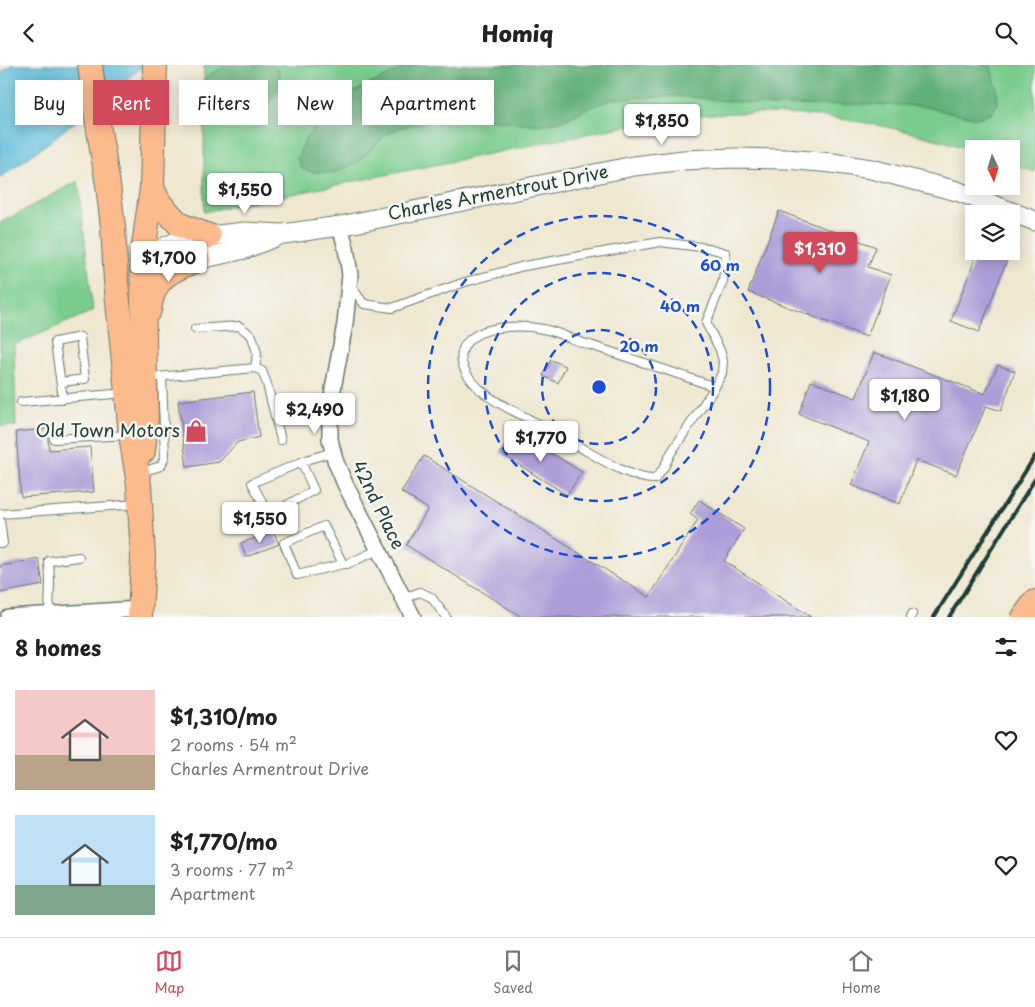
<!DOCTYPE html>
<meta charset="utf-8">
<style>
body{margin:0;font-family:"Playpen Sans",sans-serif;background:#f6f6f6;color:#222;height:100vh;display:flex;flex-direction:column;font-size:19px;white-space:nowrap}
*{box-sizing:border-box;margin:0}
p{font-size:16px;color:#767676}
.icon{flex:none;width:28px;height:28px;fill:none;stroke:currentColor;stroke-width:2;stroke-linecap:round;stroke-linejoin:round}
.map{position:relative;height:552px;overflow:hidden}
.sheet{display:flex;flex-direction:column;background:#fff;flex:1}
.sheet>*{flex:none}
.guide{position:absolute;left:15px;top:15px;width:500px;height:45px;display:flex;gap:10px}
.needle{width:32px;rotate:176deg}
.controls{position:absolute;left:965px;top:75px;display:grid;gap:10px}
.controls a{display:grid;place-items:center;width:55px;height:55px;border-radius:0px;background:#fff;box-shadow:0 2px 12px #0003;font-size:25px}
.price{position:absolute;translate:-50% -42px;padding:0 11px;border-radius:5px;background:#fff;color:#222;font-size:16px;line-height:32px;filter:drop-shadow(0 1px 2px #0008)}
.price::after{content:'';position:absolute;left:50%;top:30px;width:15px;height:11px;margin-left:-8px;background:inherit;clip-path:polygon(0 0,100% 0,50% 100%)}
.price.selected{background:#d1495b;color:#fff}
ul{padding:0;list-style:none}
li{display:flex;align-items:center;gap:15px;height:125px;padding:0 15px}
li span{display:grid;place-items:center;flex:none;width:140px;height:100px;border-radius:0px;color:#555}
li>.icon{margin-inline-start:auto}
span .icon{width:60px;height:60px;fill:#fffc;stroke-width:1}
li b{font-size:21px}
h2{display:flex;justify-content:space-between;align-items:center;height:60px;padding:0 15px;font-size:21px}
.tag{padding:0 18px;border-radius:0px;background:#fff;box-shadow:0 2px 12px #0003;font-size:18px;line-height:45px}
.tag.selected{background:#d1495b;color:#fff}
header{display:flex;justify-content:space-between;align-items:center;height:65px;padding:0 15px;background:#fff;font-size:22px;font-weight:800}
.tabs{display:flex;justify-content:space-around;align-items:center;height:70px;border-top:1px solid #e0e0e0;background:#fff;font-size:14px;color:#767676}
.tabs a{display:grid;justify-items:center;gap:2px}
.tabs .selected{color:#d1495b}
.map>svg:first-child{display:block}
</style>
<header><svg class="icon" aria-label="back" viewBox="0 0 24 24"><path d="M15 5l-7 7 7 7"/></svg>Homiq<svg class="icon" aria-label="search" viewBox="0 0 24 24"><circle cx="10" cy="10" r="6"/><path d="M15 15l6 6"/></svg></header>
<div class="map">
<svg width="1035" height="552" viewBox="0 0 1035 552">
<rect width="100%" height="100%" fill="#f6f6f2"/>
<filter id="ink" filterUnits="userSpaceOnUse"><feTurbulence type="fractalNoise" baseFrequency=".02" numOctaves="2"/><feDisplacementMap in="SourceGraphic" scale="10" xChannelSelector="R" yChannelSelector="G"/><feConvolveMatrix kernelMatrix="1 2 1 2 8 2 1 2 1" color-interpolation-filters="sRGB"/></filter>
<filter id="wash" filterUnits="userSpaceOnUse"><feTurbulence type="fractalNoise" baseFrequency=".0096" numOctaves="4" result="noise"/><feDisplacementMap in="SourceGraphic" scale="20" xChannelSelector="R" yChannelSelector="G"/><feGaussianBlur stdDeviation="1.12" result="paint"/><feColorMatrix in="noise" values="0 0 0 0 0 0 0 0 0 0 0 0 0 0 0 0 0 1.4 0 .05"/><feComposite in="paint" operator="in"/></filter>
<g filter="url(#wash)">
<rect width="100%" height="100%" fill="#efe7d0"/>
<g fill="#79cc8e" stroke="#4c8461">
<path d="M 204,0 L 1035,0 L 1035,107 L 1011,99 L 1011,84 L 974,84 L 974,85 C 938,75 903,64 866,58 C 817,49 764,46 714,49 C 696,50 678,52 660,54 L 204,147 Z"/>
<polygon points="78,116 93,246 14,280 16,361 0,361 0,158"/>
</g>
<g fill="#62b079" stroke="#407656">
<polygon points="229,0 273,0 279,6 280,16 275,30 266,35 255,34 242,40 235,50 223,57 209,58 193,55 184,46 186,33 197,21 212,8"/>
<polygon points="409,0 990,0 997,23 998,39 991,49 977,53 920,41 866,39 775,41 679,31 613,34 588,43 565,55 540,60 499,56 465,50 406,61 387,69 358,97 334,108 312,107 302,104 297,94 306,73 328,47 352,28"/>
</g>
<polygon fill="#5cbbda" stroke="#3e7c87" points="11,0 144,0 78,55 69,61 48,78 0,113 0,9"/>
<g id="blocks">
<g fill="#ac9cd8">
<polygon points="779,146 876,182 868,202 891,210 867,272 748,227"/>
<polygon points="978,186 984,186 1007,195 979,267 951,256"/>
<polygon points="874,287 985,329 998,300 1015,306 1001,346 986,341 956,410 916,395 900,439 851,420 869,377 799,349 811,316 856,333"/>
<polygon points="551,295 566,301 558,318 543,311"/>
<polygon points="253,327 259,372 238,377 219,397 187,402 178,336"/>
<polygon points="47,364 49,385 90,382 94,427 21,432 16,367"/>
<polygon points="515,366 582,407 567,430 500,388"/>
<polygon points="424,391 649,532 698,455 690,449 699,435 744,464 724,496 811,552 522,552 406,480 428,444 401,427"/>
<polygon points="273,466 279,479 246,492 241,478"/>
<polygon points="39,494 43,520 0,528 0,501"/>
</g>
</g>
</g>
<g filter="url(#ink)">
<use href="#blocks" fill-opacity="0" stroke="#68786b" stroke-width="1"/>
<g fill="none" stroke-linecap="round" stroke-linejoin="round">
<defs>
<g id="service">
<path d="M 351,221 L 364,239 L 392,243 L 465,217 L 524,201 L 660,177 L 709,183 L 726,188 L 723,216 L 706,258 L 720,285 L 723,296 L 722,308 L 715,322 L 671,388 L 663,404 L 655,414 C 632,415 596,391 576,380 C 561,372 547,364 533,356 C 508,343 474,329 463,301 C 459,289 463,279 473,272 C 490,260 524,260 543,264 C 559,267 574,276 590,280 C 632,294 674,307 715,322"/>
<polyline points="195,264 239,261 252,271 257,288 255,303"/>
<polyline points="147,313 255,303 262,306 267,319 281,375"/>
<polyline points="61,317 85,314 80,272 55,277 63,334"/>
<polyline points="21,337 125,328"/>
<polyline points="54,374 129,370"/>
<polyline points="301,397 314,425 269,450 252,418 309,394 333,387"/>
<polyline points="141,407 161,401 165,391 162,312"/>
<polyline points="0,449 138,439"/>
<polyline points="0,456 3,478 0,478"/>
<polyline points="343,499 324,461 284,478 297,510 343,499 347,499 378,485"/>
<polyline points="403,533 420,527 431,532 446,552"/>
<polyline points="49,549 50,516 49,496 79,492"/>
<polyline points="911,552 912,549"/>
</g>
<g id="minor">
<polyline points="340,161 346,183 350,210 345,259 333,324 330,351 330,374 335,395 345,419 413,552"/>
<polyline points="8,552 140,544"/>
</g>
<g id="tertiary">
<polyline points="142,195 156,186 176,177 209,171 245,167 283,169 340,161 634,101 684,95 735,93 787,94 832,98 871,104 957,126 1035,156"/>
<polyline points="186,197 245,184 277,171"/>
</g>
<g id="primary">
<polyline points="90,0 96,47 108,120 113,162 116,216 127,328 131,370 139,420 143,493 140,552"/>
<polyline points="152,123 160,139 180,160 209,171"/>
<path d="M 149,245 C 153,212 170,205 198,195"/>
<polyline points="143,386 146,353 142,195 152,123 155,0"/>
<polyline points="1024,552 1035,537"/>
</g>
</defs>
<use href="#service" stroke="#68786b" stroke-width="10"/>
<use href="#minor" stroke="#68786b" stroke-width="18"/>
<use href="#tertiary" stroke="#68786b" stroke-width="21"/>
<use href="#primary" stroke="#68786b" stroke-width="26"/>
<use href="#service" stroke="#fff" stroke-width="8"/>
<use href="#minor" stroke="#fff" stroke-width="15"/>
<use href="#tertiary" stroke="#fff" stroke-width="19"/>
<use href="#primary" stroke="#fbbb8d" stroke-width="24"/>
<g stroke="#1f3d34" stroke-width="4">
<polyline points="934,552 1035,391"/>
<polyline points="949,552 1035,414"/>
</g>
</g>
</g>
<g fill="none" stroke="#1d4ed8" stroke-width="2.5" stroke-dasharray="9 6">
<circle cx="599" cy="322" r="57"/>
<circle cx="599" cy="322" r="114"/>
<circle cx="599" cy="322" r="171"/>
</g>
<defs>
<symbol id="shop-bare" viewBox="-9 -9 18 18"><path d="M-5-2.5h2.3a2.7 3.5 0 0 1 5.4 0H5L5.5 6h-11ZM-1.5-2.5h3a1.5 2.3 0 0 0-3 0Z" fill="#d1495b" stroke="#f6f6f2" stroke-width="2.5" paint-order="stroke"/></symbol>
</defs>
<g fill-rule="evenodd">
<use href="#shop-bare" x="180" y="350" width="32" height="32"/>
</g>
<g text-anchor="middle" stroke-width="5" stroke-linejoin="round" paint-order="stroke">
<g font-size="18" fill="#1f3d34" stroke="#f6f6f2">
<text transform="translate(498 128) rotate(-11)" y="6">Charles Armentrout Drive</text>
<text transform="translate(378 440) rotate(64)" y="6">42nd Place</text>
</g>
<g font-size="18" fill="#1f3d34" stroke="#f6f6f2" text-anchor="end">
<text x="180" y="372">Old Town Motors</text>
</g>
</g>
<circle cx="599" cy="322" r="8" fill="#1d4ed8" stroke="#f6f6f2" stroke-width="2.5"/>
<g font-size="15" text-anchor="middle" font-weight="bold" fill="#1d4ed8" stroke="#f6f6f2" stroke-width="5" stroke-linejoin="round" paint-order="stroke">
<text x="720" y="206">60 m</text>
<text x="680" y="247">40 m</text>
<text x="639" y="287">20 m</text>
</g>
</svg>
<div class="controls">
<a><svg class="needle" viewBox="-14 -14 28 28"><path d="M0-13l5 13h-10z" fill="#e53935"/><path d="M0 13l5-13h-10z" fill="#767676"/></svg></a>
<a><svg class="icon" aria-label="layers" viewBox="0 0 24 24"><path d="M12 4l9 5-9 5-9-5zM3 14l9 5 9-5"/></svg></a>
</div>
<b class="price" style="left:662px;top:81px">$1,850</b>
<b class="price" style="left:245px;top:150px">$1,550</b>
<b class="price selected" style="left:820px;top:209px">$1,310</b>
<b class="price" style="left:169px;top:218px">$1,700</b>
<b class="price" style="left:905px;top:356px">$1,180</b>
<b class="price" style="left:315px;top:370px">$2,490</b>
<b class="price" style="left:541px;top:398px">$1,770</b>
<b class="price" style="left:260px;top:479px">$1,550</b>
<div class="guide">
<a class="tag">Buy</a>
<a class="tag selected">Rent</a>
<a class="tag">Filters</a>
<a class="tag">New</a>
<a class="tag">Apartment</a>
</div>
</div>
<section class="sheet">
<h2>8 homes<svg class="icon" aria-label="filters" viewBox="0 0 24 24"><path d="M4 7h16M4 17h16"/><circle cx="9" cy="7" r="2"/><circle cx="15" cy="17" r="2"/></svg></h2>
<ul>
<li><span style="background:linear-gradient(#f6c9c9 65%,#b9a48a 0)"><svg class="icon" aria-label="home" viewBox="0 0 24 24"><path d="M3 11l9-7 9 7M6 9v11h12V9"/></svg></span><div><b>$1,310/mo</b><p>2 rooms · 54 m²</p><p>Charles Armentrout Drive</p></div><svg class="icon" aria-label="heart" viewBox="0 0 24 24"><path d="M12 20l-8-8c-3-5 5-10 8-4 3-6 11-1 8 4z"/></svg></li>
<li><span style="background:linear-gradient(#bfe0f5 70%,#7fa58c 0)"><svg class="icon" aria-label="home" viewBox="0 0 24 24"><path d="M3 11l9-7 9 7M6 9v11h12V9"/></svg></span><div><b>$1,770/mo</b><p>3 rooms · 77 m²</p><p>Apartment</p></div><svg class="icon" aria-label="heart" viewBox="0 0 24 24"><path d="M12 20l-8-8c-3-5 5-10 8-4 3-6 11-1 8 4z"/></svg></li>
</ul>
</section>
<nav class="tabs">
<a class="selected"><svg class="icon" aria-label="map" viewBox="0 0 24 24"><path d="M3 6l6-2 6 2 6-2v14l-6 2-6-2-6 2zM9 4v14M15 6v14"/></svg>Map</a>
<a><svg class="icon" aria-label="saved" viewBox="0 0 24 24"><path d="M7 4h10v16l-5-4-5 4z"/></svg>Saved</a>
<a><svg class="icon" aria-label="home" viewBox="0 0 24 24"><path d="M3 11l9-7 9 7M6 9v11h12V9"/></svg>Home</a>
</nav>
